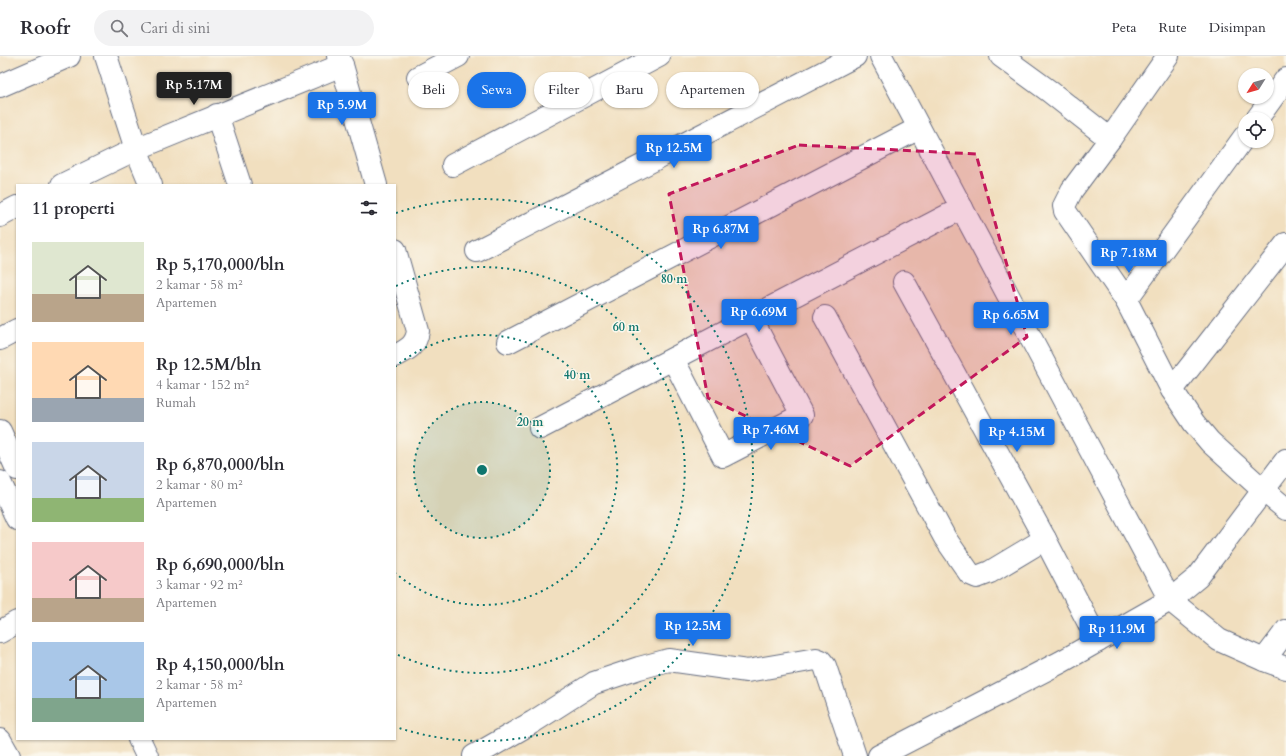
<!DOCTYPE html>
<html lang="id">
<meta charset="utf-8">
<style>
body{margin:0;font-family:Cardo,serif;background:#f2f2f3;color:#2b2b33;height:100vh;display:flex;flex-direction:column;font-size:15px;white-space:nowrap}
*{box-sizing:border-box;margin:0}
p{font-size:13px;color:#7c7c81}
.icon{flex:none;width:22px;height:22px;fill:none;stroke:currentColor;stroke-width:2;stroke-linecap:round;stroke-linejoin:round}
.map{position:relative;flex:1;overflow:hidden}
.drawer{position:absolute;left:16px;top:128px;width:380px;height:556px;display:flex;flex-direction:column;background:#fff;border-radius:0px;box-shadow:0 1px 3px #0004}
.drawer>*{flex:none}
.guide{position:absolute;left:408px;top:16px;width:380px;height:36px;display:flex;gap:8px}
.needle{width:26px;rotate:233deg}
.buttons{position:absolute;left:1238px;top:12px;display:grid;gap:8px}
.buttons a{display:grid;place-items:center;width:36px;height:36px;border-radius:50%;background:#fff;box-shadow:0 1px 3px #0004;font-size:20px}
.price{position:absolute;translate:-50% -34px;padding:0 9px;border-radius:4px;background:#1a73e8;color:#fff;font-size:13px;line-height:26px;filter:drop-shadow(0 1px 2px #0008)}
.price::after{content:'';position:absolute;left:50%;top:24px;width:12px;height:9px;margin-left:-6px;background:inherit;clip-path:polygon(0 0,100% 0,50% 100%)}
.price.active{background:#222;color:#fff}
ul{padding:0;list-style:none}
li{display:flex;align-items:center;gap:12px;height:100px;padding:0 16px}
li span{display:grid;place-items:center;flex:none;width:112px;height:80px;border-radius:0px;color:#555}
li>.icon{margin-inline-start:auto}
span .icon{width:48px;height:48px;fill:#fffc;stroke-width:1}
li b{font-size:17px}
h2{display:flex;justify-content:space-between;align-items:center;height:48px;padding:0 16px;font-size:17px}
.chip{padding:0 14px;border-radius:18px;background:#fff;box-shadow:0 1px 3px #0004;font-size:14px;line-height:36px}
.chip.active{background:#1a73e8;color:#fff}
header{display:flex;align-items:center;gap:24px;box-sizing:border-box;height:56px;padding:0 20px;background:#fff;border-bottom:1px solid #e1e1e2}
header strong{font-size:19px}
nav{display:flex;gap:22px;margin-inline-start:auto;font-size:14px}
.search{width:280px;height:36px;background:#f2f2f3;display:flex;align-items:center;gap:10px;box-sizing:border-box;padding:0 14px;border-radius:22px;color:#7c7c81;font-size:15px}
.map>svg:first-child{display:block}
</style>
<header>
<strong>Roofr</strong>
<div class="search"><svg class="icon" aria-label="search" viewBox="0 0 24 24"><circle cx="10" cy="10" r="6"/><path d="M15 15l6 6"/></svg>Cari di sini</div>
<nav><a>Peta</a><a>Rute</a><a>Disimpan</a></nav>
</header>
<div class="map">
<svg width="1286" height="700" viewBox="0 0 1286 700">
<rect width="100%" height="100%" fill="#fbf7ec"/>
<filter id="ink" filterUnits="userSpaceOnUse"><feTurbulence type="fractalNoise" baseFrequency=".025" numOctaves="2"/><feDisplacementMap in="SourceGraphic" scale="8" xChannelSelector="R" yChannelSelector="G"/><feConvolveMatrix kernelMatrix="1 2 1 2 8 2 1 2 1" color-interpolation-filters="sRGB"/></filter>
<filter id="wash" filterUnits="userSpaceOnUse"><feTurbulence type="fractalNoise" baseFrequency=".012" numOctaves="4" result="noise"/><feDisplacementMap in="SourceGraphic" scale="16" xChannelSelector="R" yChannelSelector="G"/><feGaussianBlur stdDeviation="0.9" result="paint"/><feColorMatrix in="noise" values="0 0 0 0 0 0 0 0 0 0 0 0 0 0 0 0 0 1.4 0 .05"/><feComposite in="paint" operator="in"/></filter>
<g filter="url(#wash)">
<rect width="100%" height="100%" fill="#f1dfbf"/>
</g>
<g filter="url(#ink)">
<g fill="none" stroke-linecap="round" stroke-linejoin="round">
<defs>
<g id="minor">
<polyline points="106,0 136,93 151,129"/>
<polyline points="338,0 342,9 376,129"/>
<polyline points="881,0 1170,544 1219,584 1264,604 1286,612"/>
<polyline points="1001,0 1049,35 1110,83"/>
<polyline points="1168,0 1110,83 1072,134 1064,150 1065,155 1126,244 1172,334 1194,367 1210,386 1263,434 1286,453"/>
<polyline points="418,21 458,0"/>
<polyline points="0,30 69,0"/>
<polyline points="217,59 240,129"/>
<polyline points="1257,63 1286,23"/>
<polyline points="453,109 659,0"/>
<polyline points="62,129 136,93 342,9"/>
<polyline points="0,160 17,151"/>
<path d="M 395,194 L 418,275 C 416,290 407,294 395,300"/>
<polyline points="477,195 855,0"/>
<polyline points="904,226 1045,483 1098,585"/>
<polyline points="1126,244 1245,80"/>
<polyline points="825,261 945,482 970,518 977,521 990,516 1045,483"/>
<polyline points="0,283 17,274"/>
<polyline points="508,286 919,72"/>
<polyline points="673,303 723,400 802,359 751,262"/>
<polyline points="1172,334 1286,188"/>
<polyline points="540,372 962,152"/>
<polyline points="0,375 17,413"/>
<polyline points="0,426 17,463"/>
<polyline points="0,576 17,566"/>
<polyline points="1264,604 1286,575"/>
<polyline points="139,683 147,700"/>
<polyline points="0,684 9,700"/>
<polyline points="474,700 533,666 594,627 639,612 669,604 747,615 816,603 821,605 825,610 855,700"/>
<polyline points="879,700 1061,606 1170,544 1198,521 1286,404"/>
</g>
</defs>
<use href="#minor" stroke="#666d80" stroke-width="24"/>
<use href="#minor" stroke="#fff" stroke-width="22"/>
</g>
</g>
<path fill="#c2185b" fill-opacity="0.2" stroke="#c2185b" stroke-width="3" stroke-dasharray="8 5" stroke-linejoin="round" d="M 799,89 L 976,98 L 1027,281 L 850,410 L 708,342 L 669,138 Z"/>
<circle cx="482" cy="414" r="68" fill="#0f766e" fill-opacity=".12"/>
<g fill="none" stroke="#0f766e" stroke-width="2" stroke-dasharray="2 4">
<circle cx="482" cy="414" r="68"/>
<path d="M395 311A135 135 0 1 1 395 517"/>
<path d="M396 230A203 203 0 1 1 396 598"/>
<path d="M396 157A271 271 0 1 1 396 671"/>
</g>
<circle cx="482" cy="414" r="6" fill="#0f766e" stroke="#fbf7ec" stroke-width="2"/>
<g font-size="12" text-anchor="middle" font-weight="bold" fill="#0f766e" stroke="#fbf7ec" stroke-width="3" stroke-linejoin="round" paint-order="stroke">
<text x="674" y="227">80 m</text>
<text x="626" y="275">60 m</text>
<text x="577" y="323">40 m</text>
<text x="530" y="370">20 m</text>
</g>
</svg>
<div class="buttons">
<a><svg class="needle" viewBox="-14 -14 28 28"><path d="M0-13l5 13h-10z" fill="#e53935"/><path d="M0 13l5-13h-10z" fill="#7c7c81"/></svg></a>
<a><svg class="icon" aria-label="locate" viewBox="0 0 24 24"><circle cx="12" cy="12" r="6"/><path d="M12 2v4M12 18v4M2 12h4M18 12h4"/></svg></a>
</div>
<b class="price active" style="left:194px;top:50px">Rp 5.17M</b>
<b class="price" style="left:342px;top:70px">Rp 5.9M</b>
<b class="price" style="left:674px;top:113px">Rp 12.5M</b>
<b class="price" style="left:721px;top:194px">Rp 6.87M</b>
<b class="price" style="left:1129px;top:218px">Rp 7.18M</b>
<b class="price" style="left:759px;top:277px">Rp 6.69M</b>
<b class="price" style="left:1011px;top:280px">Rp 6.65M</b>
<b class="price" style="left:771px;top:395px">Rp 7.46M</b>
<b class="price" style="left:1017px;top:397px">Rp 4.15M</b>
<b class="price" style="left:693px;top:591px">Rp 12.5M</b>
<b class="price" style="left:1117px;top:594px">Rp 11.9M</b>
<div class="guide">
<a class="chip">Beli</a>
<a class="chip active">Sewa</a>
<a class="chip">Filter</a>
<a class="chip">Baru</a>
<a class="chip">Apartemen</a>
</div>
<section class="drawer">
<h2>11 properti<svg class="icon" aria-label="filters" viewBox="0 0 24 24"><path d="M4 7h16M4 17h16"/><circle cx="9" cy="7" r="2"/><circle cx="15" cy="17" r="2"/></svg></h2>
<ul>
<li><span style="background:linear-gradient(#dfe7d0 65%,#b9a48a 0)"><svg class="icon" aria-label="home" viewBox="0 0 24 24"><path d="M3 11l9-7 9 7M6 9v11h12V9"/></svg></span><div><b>Rp 5,170,000/bln</b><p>2 kamar · 58 m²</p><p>Apartemen</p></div></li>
<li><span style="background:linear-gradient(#ffd9b3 70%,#9aa5b1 0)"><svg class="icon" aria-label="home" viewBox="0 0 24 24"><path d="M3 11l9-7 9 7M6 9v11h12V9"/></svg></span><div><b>Rp 12.5M/bln</b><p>4 kamar · 152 m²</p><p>Rumah</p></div></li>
<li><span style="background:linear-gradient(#c9d6e8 70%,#8fb573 0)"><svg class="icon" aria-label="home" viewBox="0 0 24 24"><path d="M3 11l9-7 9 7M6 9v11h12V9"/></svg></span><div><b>Rp 6,870,000/bln</b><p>2 kamar · 80 m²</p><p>Apartemen</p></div></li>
<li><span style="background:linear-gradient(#f6c9c9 70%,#b9a48a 0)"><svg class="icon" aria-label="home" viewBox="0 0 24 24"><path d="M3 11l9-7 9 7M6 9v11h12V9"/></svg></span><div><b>Rp 6,690,000/bln</b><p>3 kamar · 92 m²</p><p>Apartemen</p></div></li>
<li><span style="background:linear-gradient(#a9c7e8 70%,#7fa58c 0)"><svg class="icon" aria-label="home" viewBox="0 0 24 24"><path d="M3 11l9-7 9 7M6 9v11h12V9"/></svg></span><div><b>Rp 4,150,000/bln</b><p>2 kamar · 58 m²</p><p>Apartemen</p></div></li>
</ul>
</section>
</div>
